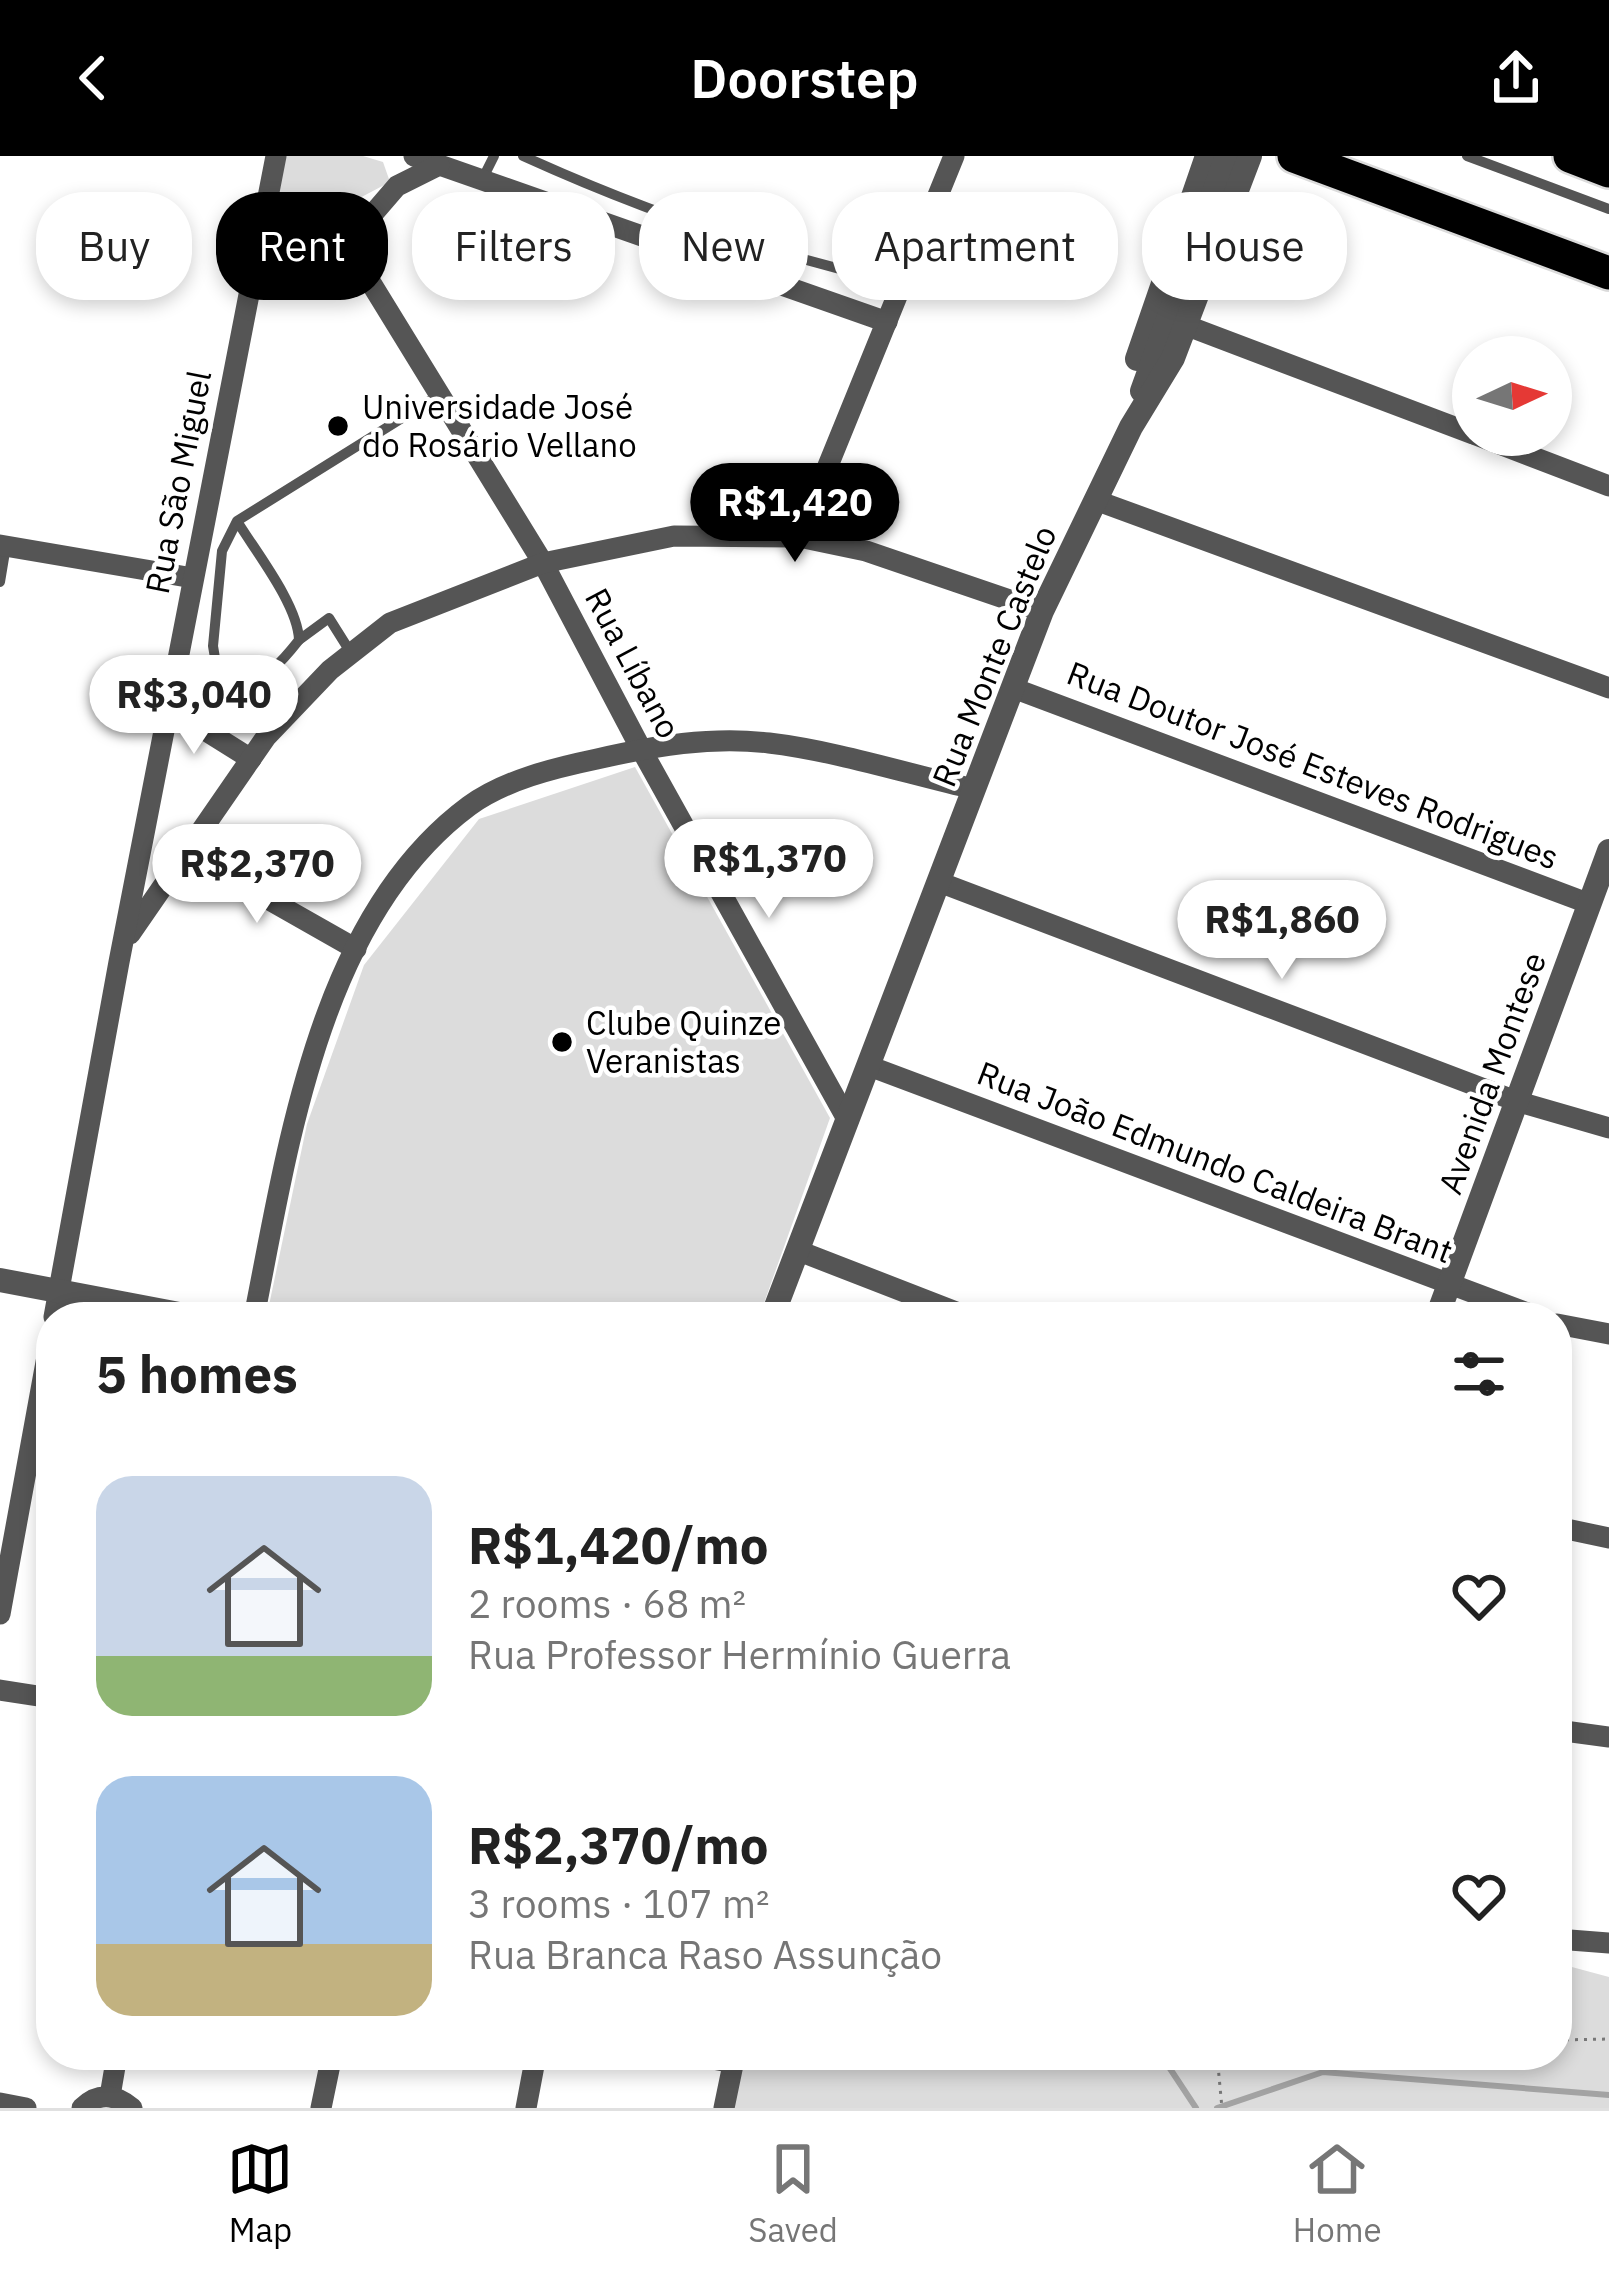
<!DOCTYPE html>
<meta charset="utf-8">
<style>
body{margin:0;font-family:"IBM Plex Sans",sans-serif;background:#f2f2f2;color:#222;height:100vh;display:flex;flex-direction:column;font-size:45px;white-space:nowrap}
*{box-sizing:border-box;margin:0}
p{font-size:39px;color:#767676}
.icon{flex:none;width:66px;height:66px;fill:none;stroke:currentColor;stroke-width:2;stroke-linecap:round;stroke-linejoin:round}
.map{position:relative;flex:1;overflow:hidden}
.drawer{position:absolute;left:36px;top:1146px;width:1536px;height:768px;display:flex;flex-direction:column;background:#fff;border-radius:48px;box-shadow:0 6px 18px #0003}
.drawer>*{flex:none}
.hud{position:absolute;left:36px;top:36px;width:1539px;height:108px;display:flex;gap:24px}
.needle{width:78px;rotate:86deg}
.buttons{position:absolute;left:1452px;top:180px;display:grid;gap:24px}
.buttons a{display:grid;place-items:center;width:120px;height:120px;border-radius:50%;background:#fff;box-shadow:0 6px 18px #0003;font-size:60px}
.price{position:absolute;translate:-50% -102px;padding:0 27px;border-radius:42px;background:#fff;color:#222;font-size:39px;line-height:78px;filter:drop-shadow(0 3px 6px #0008)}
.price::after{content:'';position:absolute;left:50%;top:72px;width:36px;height:27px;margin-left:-18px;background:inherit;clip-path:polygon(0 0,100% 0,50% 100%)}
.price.selected{background:#000;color:#fff}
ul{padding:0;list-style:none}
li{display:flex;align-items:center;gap:36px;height:300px;padding:0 60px}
li span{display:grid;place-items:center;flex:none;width:336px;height:240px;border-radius:36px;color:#555}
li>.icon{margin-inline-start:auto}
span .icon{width:144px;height:144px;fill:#fffc;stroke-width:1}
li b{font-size:51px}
h2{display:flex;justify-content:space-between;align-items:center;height:144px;padding:0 60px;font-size:51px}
.tag{padding:0 42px;border-radius:48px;background:#fff;box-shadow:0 6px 18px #0003;font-size:42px;line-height:108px}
.tag.selected{background:#000;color:#fff}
header{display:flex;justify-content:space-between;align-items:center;height:156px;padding:0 60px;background:#000;color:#fff;font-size:54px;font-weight:600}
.dock{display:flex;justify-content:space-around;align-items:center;height:168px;border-top:3px solid #e0e0e0;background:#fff;font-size:33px;color:#767676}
.dock a{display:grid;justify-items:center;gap:6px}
.dock .selected{color:#000}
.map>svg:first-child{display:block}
</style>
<header><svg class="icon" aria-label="back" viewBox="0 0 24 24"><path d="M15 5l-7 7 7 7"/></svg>Doorstep<svg class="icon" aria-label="share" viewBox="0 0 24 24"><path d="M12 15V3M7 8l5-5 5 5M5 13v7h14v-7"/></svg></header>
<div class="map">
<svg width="1609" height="1952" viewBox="0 0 1609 1952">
<rect width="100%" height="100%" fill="#fff"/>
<g fill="#dcdcdc">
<polygon points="280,0 363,0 383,6 390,26 295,76 269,59"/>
<polygon points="635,611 830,962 759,1161 267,1159 307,968 364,809 479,663"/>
<polygon points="1557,1807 1609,1821 1609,1952 731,1952 741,1899 1557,1899"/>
</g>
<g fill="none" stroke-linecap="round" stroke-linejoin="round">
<g stroke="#a3a3a3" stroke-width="6">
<polyline points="1161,1899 1196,1952"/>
<polyline points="1217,1952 1323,1916 1609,1939"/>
</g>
<defs>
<g id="trunk">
<polyline points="1294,0 1609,117"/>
<polyline points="1570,0 1609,15"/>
</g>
</defs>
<use href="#trunk" stroke="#dbdbdb" stroke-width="38"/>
<g stroke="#777" stroke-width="3" stroke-dasharray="3 6" stroke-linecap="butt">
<polyline points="1557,1884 1609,1883"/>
<polyline points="1217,1899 1222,1952"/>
</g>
<g stroke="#555" stroke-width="10">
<path d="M 523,0 C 644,55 772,99 902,128"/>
<polyline points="1467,0 1609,53"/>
<polyline points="482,24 494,0"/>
<path d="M 237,365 C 256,396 298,449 299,484 C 281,507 266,524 237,530 L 215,502 L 213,490 L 222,395 L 237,365 L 439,239"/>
<polyline points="0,426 6,390"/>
<polyline points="299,484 329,462 351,497"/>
</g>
<g stroke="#555" stroke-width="21">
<polyline points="414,0 887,166"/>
<polyline points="347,88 543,407 641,593 848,965"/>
<path d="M 252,121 C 282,102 312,94 347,88 L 397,30 L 439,9"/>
<polyline points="1185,169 1473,278"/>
<polyline points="1476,279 1609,330"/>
<polyline points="1095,344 1609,532"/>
<polyline points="799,381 954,0"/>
<polyline points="0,389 193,422"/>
<polyline points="1013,532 1590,748"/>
<polyline points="168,551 251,603"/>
<polyline points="185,696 356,793"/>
<polyline points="939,726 1516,945 1609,972"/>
<polyline points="130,778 266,581 330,514 390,467 543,407 674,380 799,381 866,395 1042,455"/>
<polyline points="869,910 1538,1161"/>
<polyline points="799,1095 969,1161"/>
<polyline points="54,1161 119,806 276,0"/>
<path d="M 254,1161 C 288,991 319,761 469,650 C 505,624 554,612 597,603 C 654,590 711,580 769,587 C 836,595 908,618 974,633"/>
<polyline points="1557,1168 1609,1178"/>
<polyline points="1557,1371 1609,1382"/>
<polyline points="0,1458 51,1179"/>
<polyline points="0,1534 51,1542"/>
<polyline points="1557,1574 1609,1581"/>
<polyline points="1557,1783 1609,1787"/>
<polyline points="691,1899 734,1907"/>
<polyline points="110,1940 117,1899"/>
<polyline points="0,1947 26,1952"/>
<path d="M 82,1952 C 98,1936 115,1938 132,1952"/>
<polyline points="321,1952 332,1899"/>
<polyline points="526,1952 536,1899"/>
<polyline points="724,1952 735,1899"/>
</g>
<g stroke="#555" stroke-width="24">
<polyline points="1137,203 1207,0"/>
<polyline points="1142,235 1227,0"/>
<polyline points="0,1124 195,1161"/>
<polyline points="772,1161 1042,455 1131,271 1173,202 1250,0"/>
<polyline points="1437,1161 1609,695"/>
</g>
<use href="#trunk" stroke="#000" stroke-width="33"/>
</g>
<g fill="#000" stroke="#fff" stroke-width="4.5">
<circle cx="338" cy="270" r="12"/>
<circle cx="562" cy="886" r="12"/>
</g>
<g text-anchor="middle" stroke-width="9" stroke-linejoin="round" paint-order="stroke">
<g font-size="33" fill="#000" stroke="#fff" text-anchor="start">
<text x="362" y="263">Universidade José<tspan x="362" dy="38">do Rosário Vellano</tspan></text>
<text x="586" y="879">Clube Quinze<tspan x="586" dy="38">Veranistas</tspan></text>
</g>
<g font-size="33" fill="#000" stroke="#fff">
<text transform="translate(178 326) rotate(-79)" y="12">Rua São Miguel</text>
<text transform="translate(994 500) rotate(-68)" y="12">Rua Monte Castelo</text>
<text transform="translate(633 507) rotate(62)" y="12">Rua Líbano</text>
<text transform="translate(1313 609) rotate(21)" y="12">Rua Doutor José Esteves Rodrigues</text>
<text transform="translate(1492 917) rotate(-70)" y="12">Avenida Montese</text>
<text transform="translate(1215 1006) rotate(21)" y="12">Rua João Edmundo Caldeira Brant</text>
</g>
</g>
</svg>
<div class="buttons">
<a><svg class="needle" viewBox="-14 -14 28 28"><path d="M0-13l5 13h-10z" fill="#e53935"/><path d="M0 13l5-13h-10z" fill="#767676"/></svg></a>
</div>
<b class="price selected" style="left:795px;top:409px">R$1,420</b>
<b class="price" style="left:194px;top:601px">R$3,040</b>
<b class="price" style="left:769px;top:765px">R$1,370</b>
<b class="price" style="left:257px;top:770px">R$2,370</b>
<b class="price" style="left:1282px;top:826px">R$1,860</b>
<div class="hud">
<a class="tag">Buy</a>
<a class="tag selected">Rent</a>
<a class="tag">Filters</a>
<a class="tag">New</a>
<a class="tag">Apartment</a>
<a class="tag">House</a>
</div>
<section class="drawer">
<h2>5 homes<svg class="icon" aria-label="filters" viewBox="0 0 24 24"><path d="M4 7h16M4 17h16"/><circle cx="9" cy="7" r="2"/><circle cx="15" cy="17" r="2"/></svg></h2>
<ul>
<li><span style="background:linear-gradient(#c9d6e8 75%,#8fb573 0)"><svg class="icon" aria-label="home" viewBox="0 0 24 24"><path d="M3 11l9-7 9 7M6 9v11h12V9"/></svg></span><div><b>R$1,420/mo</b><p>2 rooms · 68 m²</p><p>Rua Professor Hermínio Guerra</p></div><svg class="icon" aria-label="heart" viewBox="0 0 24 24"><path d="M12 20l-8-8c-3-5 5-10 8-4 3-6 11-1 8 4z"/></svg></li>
<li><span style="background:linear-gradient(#a9c7e8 70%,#c2b280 0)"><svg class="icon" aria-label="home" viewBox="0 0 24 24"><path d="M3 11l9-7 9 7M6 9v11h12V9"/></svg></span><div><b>R$2,370/mo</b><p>3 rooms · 107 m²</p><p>Rua Branca Raso Assunção</p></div><svg class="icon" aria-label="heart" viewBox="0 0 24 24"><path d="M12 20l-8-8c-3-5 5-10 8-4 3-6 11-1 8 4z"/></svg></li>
</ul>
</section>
</div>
<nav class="dock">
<a class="selected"><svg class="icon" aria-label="map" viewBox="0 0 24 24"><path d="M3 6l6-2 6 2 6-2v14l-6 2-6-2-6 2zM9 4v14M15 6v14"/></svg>Map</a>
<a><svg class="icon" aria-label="saved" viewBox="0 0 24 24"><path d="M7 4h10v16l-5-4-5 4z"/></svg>Saved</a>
<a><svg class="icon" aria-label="home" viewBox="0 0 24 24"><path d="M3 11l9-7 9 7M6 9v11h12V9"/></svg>Home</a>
</nav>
